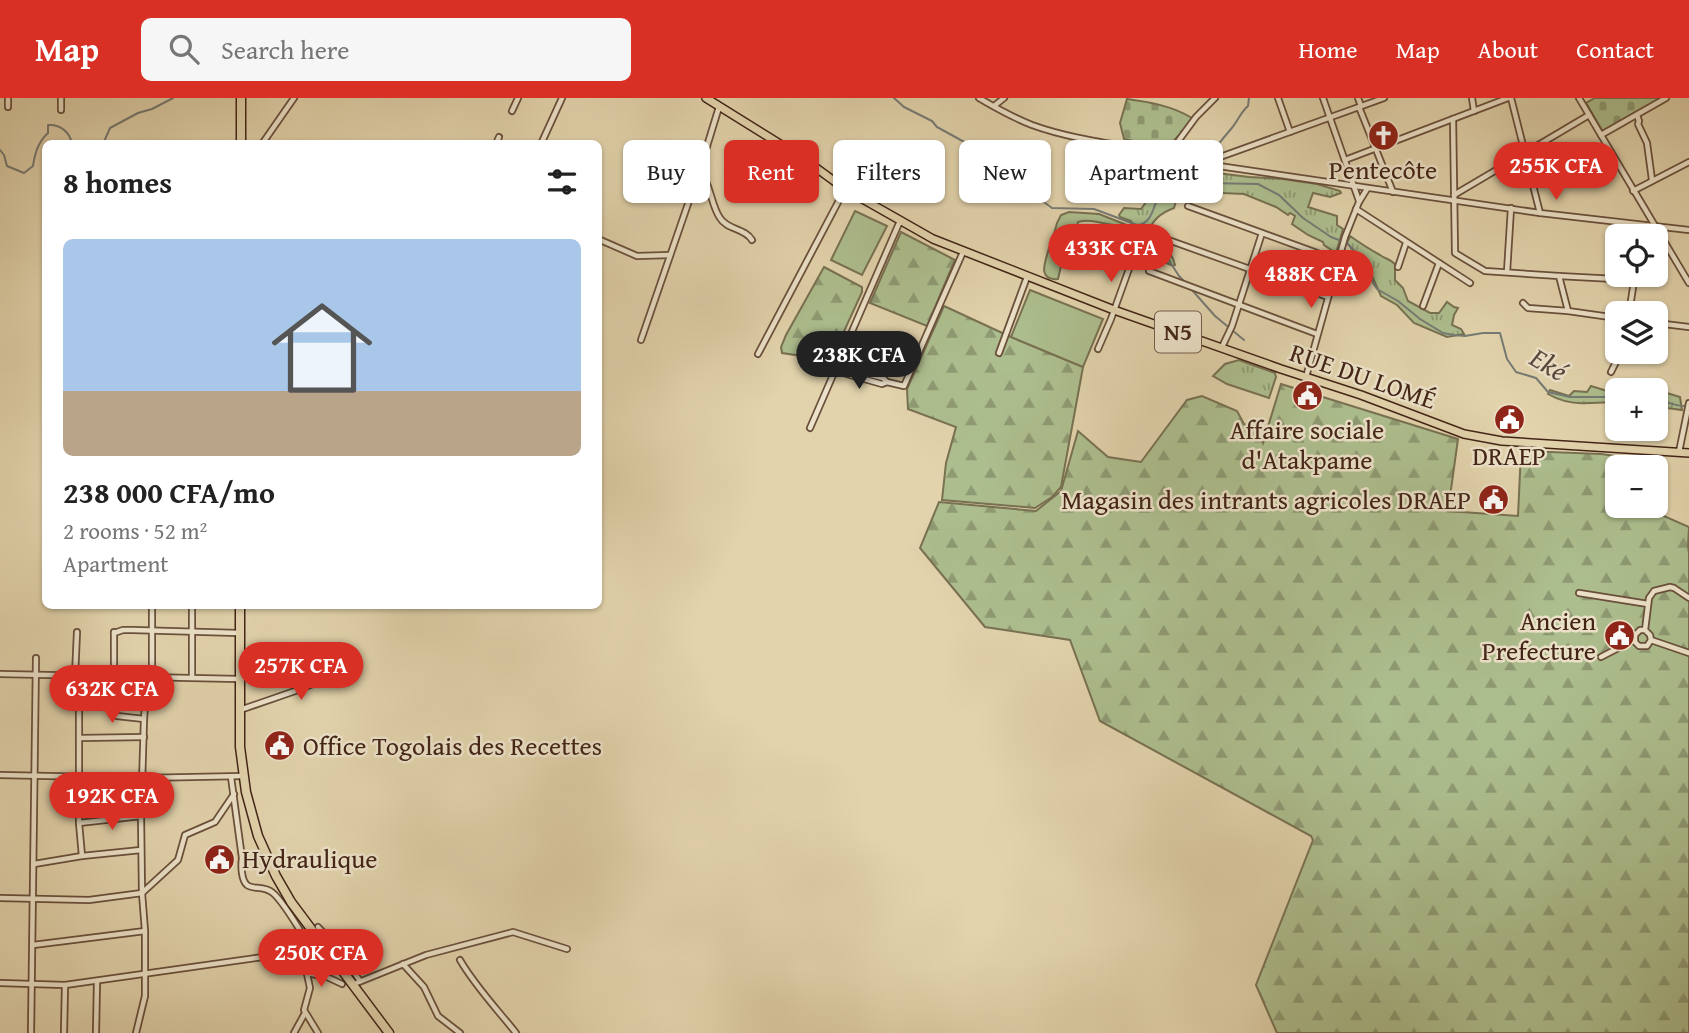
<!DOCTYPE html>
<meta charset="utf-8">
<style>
body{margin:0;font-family:"Gentium Book Plus",serif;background:#f6f6f6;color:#222;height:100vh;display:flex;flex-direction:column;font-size:26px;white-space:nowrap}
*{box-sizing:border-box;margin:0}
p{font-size:23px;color:#767676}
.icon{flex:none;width:38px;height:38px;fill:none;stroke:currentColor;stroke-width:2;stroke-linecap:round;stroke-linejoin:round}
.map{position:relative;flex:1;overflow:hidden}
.panel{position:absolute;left:42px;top:42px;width:560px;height:469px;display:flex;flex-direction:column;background:#fff;border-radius:10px;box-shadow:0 2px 5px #0004}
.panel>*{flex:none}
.banner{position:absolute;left:623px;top:42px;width:665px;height:63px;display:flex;gap:14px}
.buttons{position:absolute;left:1605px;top:126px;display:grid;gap:14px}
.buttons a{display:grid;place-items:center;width:63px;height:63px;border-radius:10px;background:#fff;box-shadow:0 2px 5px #0004;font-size:35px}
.price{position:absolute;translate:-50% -60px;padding:0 16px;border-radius:24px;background:#d93025;color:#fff;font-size:23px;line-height:46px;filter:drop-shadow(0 2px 4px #0008)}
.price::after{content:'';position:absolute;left:50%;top:42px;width:21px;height:16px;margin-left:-10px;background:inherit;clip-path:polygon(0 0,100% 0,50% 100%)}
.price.active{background:#222;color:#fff}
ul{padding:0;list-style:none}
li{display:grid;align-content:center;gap:14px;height:371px;padding:0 21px}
li span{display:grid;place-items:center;height:217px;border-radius:10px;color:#555}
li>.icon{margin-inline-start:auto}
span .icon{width:126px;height:126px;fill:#fffc;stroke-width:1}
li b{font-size:30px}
h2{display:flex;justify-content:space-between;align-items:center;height:84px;padding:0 21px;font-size:30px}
.chip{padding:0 24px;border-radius:10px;background:#fff;box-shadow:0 2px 5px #0004;font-size:24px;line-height:63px}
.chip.active{background:#d93025;color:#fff}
header{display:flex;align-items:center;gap:42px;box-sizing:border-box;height:98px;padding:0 35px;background:#d93025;color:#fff}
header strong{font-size:33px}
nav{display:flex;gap:38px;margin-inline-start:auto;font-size:24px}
.search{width:490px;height:63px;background:#f6f6f6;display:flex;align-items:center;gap:18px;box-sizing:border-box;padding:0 24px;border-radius:10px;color:#767676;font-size:26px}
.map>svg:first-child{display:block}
</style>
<header>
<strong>Map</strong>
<div class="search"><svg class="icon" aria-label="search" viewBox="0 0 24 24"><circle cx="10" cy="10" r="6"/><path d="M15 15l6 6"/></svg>Search here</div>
<nav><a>Home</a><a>Map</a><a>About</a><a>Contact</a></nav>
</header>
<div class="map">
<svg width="1689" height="935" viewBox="0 0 1689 935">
<defs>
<pattern id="grass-tufts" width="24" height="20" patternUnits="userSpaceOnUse" patternTransform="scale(1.75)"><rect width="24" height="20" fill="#adbe8e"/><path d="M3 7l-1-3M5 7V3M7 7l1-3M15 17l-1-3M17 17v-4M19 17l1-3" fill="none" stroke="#8e9a73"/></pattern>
<pattern id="forest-firs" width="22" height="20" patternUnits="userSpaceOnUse" patternTransform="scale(1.75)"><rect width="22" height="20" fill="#adbe8e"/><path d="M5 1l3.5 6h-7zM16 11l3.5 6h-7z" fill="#8e9a73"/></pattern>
<pattern id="cemetery-stones" width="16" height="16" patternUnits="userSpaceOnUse" patternTransform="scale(1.75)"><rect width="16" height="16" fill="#adbe8e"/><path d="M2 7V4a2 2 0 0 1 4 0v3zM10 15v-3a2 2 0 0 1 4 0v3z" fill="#8e9a73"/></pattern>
</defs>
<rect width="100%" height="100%" fill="#e2d3ac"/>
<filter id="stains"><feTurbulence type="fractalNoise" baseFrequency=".00286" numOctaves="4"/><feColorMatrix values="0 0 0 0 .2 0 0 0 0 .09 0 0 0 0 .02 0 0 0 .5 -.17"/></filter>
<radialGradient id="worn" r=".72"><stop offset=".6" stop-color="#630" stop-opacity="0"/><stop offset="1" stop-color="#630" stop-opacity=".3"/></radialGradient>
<g fill="url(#grass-tufts)" stroke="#787152" stroke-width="2">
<path d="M 1177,70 L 1249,79 L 1283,81 L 1317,86 L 1340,93 L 1341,95 L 1330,99 L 1313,95 L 1308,109 L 1337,118 L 1337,127 L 1343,131 L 1336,155 L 1324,147 L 1323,144 L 1308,137 L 1292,126 L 1295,118 L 1290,115 L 1288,117 L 1276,109 L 1244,96 L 1179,93 L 1174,110 C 1163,114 1153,120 1149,133 C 1159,144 1172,152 1175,167 L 1173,168 L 1164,164 L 1161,155 L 1144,131 L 1134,130 L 1131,123 L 1120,119 L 1119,117 L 1124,110 L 1141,111 L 1160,85 L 1169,83 Z"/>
<path d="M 1069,114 L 1099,116 L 1127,127 C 1111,131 1095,119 1078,124 L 1066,165 L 1062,164 L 1058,181 C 1036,183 1046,162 1049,150 L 1050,150 L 1057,125 L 1061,117 Z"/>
<path d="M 1350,138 C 1360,145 1369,151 1380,157 C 1386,161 1390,161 1395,166 L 1395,182 L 1403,190 L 1408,203 L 1430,215 L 1439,215 L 1447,204 L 1454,209 L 1458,210 L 1454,217 L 1452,227 L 1461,231 L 1464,236 L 1447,239 L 1414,225 L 1397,207 L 1381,198 L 1368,169 L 1347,145 Z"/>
<polygon points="1239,262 1275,275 1276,279 1269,300 1227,286 1213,278 1225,266"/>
<path d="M 1591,288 L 1617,296 L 1617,306 C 1607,303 1598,305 1588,305 C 1574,306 1560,303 1548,296 L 1550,292 L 1569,298 L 1574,293 L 1587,294 Z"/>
<polygon points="1654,291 1680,299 1682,312 1660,309 1658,320 1656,319"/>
</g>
<g fill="url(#forest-firs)" stroke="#787152" stroke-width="2">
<polygon points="901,134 955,162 927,228 870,205"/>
<polygon points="824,169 862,189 862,194 830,264 828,265 809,259 782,255 781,249 786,237"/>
<polygon points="944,208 1011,239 1083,269 1061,389 1052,399 1035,410 942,402 946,365 956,329 908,311 907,291"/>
<path d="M 1281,286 L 1458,341 L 1448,413 L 1518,418 L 1521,353 L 1601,356 L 1623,359 L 1643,369 L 1617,369 L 1617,408 L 1656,408 L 1656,379 C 1665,389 1661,404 1657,415 L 1689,429 C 1689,437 1687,447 1689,455 L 1689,935 L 1277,935 L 1256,887 L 1313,742 L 1311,738 L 1100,623 L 1070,542 L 985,529 L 920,450 L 939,404 L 1036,413 L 1061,393 L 1078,333 L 1108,359 L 1141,364 L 1187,302 L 1202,298 L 1237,313 L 1244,326 L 1258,332 L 1263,345 Z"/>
</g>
<g fill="url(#cemetery-stones)" stroke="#787152" stroke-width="2">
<polygon points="1595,0 1662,0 1603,34 1586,5"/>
<path d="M 1127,1 C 1150,4 1172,8 1192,20 L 1183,33 L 1167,50 L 1124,41 L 1120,25 Z"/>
</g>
<g fill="#adbe8e" stroke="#787152" stroke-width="2">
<polygon points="855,113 887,128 862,177 831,162"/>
<polygon points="1030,192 1103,221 1083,269 1011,239"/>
</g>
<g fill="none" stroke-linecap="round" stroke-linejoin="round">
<g stroke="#767b75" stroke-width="2">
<path d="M 894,0 L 904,9 L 932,23 L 937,29 L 968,46 L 982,46 L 992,50 L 1005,51 L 1014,55 L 1038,91 L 1037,99 L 1052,110 L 1094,111 L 1137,127 C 1154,126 1153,104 1162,92 L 1205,85 L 1258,86 L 1279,97 L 1303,120 L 1331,139 L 1347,145 L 1367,169 L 1373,185 L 1377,191 L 1398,203 L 1420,221 L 1443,235 L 1454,237 L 1465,238 L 1483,235 L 1500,235 L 1507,261 L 1516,274 L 1536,280 L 1548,294 L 1570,299 L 1617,299"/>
<polyline points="103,46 110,30 138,15 152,11 173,0"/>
<path d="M 0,52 L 4,57 L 7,68 L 24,75 L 33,68 C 35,55 38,44 48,35 L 48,27 C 60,26 70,34 72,46"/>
<path d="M 1202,85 C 1207,76 1207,67 1211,58 C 1216,48 1224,39 1231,31 C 1238,23 1240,15 1248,8 L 1249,0"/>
<polyline points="1143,128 1159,147 1179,178 1186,185"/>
<polyline points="1192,192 1215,218 1244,242"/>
<path d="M 1656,301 C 1664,303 1681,310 1688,308"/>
</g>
<defs>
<g id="street">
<polyline points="8,0 8,9"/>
<path d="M 979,0 C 996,10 1014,20 1032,27 C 1090,48 1154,48 1212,67 L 1540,115 L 1689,132"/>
<polyline points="1278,0 1290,34"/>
<polyline points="1323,0 1359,103"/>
<polyline points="1358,0 1361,8"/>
<polyline points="1472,0 1474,13"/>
<polyline points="1511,0 1540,115"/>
<polyline points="1579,0 1689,185"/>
<polyline points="994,8 1004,0"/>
<polyline points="1359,9 1393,94"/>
<polyline points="61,12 61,0"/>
<polyline points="512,13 518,0"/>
<polyline points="1637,17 1639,23 1638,26 1647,45 1652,82"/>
<polyline points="1453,21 1455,155 1485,173 1559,178 1568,213 1617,220"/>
<polyline points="1601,37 1666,0"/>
<polyline points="262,46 294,0"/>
<polyline points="496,46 499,39"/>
<polyline points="541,46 562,0"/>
<polyline points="651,55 696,80"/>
<polyline points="1168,57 1196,19 1215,0"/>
<polyline points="1220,59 1384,0"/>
<polyline points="1345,62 1508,0"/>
<path d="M 700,72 C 711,87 711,107 720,120 C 727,132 745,130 752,142"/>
<polyline points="1633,93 1689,64"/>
<polyline points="1454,97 1589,17"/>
<polyline points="1188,108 1339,163"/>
<polyline points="1356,111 1470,185"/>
<polyline points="1641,138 1643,128"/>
<polyline points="1160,139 1328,199"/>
<polyline points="598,141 637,158 670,157"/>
<polyline points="1081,152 1130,168 1111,221 1098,251"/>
<polyline points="1398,169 1406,145"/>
<polyline points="1149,173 1317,236"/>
<polyline points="1507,174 1511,110"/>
<polyline points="1559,178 1634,182"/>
<polyline points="1523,205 1528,210 1568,213"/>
<polyline points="1423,208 1439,165"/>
<polyline points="1629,215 1635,177"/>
<polyline points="1656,225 1689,229"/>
<polyline points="641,242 700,71 719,9"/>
<polyline points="1222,249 1232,228 1262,135"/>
<polyline points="999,255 1027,179"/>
<polyline points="758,256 845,91"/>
<polyline points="836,271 841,272 844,270 883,280 887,284 904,288 963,154"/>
<polyline points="841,272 843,275 882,286 887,284"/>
<polyline points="1611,274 1621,254"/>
<polyline points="1306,279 1345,139 1359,104 1367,91"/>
<polyline points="810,330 900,123"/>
<polyline points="1679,354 1689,305"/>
<polyline points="1579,495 1648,506"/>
<polyline points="1645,532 1640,532 1635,537 1635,544 1639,548 1647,548 1651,542 1650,537 1645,532 1649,500 1654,493 1670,489 1674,490 1689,500"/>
<polyline points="114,535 123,532 133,532 239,535"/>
<polyline points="1651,542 1689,555"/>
<polyline points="1601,559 1634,542"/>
<polyline points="0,576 239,581"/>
<polyline points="75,578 77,534"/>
<polyline points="79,578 79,725 82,758"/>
<polyline points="114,579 114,534"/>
<polyline points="192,580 192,508"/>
<polyline points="240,612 295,593 352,570"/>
<polyline points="117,618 144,621"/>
<polyline points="80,640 144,639"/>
<polyline points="0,677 142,680 243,678"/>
<path d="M 231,679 L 242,760 C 241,767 241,782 247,787 C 253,792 264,787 273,795 C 285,805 303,838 312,852"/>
<polyline points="79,725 141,718"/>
<polyline points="34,766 82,758 141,752"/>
<polyline points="0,800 89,802 142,795 178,762 185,737 215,724 234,696"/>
<polyline points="318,829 333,845 360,883"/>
<polyline points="33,847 145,833"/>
<polyline points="305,854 303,857 310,890 304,912 318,935"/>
<path d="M 460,862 C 475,888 497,911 516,935"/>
<polyline points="403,866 424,889 438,918 460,935"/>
<polyline points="307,875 327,879 342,886"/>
<polyline points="0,885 65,887 305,853 322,847"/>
<polyline points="354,886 426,857 513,834 567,851"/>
<polyline points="31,935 36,560"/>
<polyline points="64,935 65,887"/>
<polyline points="96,935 97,883"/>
<polyline points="136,935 145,898 145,833 142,795 141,718 144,621 147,579 152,572 152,508"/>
<polyline points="294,935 305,915"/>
</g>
<polyline id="primary" points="706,0 804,61 845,91 933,141 1114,212 1281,271 1361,297 1464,336 1502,343 1689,355"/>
<g id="highway">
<polyline points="241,0 241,46"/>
<polyline points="240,508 240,649 246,694 258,738 276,778 291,804 389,935"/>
</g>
</defs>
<use href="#street" stroke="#6a503c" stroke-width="8"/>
<use href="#primary" stroke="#422417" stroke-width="10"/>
<use href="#highway" stroke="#422417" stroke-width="11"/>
<use href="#street" stroke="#ece2c9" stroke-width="4.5"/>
<use href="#primary" stroke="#e2d3ac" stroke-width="7"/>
<use href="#highway" stroke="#e2d3ac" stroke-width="8"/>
</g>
<defs>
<symbol id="church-disc" viewBox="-11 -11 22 22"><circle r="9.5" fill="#8f2418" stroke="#ece2c9"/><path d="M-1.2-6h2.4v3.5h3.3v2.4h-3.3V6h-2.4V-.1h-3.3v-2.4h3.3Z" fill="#fff"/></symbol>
<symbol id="civic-disc" viewBox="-11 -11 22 22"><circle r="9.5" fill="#8f2418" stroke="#ece2c9"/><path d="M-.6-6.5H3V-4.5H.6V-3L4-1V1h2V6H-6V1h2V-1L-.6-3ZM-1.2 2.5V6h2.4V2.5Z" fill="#fff"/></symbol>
</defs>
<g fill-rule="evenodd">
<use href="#church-disc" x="1366" y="20" width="35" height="35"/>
<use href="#civic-disc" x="1290" y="280" width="35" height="35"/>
<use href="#civic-disc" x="1492" y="304" width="35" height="35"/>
<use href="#civic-disc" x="1476" y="384" width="35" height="35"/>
<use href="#civic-disc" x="1602" y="520" width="35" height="35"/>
<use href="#civic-disc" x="262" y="630" width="35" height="35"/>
<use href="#civic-disc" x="202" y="744" width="35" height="35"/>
</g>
<g text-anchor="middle" stroke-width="5" stroke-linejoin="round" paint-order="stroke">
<rect fill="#ece2c9" stroke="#755d4c" stroke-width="2" x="1155" y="213.5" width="46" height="41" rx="5"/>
<g font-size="24" font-weight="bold" fill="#422417">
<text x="1178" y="242">N5</text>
</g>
<g font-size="26" fill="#422417" stroke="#ece2c9">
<text x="1383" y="81">Pentecôte</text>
<text x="1307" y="341">Affaire sociale<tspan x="1307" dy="30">d'Atakpame</tspan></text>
<text x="1509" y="367">DRAEP</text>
<text x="1471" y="411" text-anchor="end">Magasin des intrants agricoles DRAEP</text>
<text x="1596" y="532" text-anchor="end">Ancien<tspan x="1596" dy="30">Prefecture</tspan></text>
<text x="303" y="657" text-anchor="start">Office Togolais des Recettes</text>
<text x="242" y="770" text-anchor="start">Hydraulique</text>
</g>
<g font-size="26" fill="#422417" stroke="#ece2c9">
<text transform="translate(1363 278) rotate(19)" y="9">RUE DU LOMÉ</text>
</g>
<g font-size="28" font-style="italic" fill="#58483e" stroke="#ece2c9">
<text transform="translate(1549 266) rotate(31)" y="10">Eké</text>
</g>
</g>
<rect width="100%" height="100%" filter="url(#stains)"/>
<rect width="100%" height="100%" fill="url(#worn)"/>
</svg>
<div class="buttons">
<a><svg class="icon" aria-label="locate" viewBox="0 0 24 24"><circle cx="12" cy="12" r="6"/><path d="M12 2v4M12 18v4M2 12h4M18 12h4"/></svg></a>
<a><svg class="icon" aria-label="layers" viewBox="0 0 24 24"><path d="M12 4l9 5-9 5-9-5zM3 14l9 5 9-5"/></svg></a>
<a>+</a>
<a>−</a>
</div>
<b class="price" style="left:1556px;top:104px">255K CFA</b>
<b class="price" style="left:1111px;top:186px">433K CFA</b>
<b class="price" style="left:1311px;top:212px">488K CFA</b>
<b class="price active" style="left:859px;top:293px">238K CFA</b>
<b class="price" style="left:301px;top:604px">257K CFA</b>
<b class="price" style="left:112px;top:627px">632K CFA</b>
<b class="price" style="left:112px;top:734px">192K CFA</b>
<b class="price" style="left:321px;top:891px">250K CFA</b>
<div class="banner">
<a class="chip">Buy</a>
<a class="chip active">Rent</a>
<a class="chip">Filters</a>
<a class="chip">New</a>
<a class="chip">Apartment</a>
</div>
<section class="panel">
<h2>8 homes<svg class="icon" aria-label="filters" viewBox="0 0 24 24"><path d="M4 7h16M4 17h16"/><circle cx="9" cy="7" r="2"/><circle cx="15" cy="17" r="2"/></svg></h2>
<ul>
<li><span style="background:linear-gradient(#a9c7e8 70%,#b9a48a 0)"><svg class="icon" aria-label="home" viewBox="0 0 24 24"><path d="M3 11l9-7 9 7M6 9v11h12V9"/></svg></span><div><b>238 000 CFA/mo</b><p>2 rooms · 52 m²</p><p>Apartment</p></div></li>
</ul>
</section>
</div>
